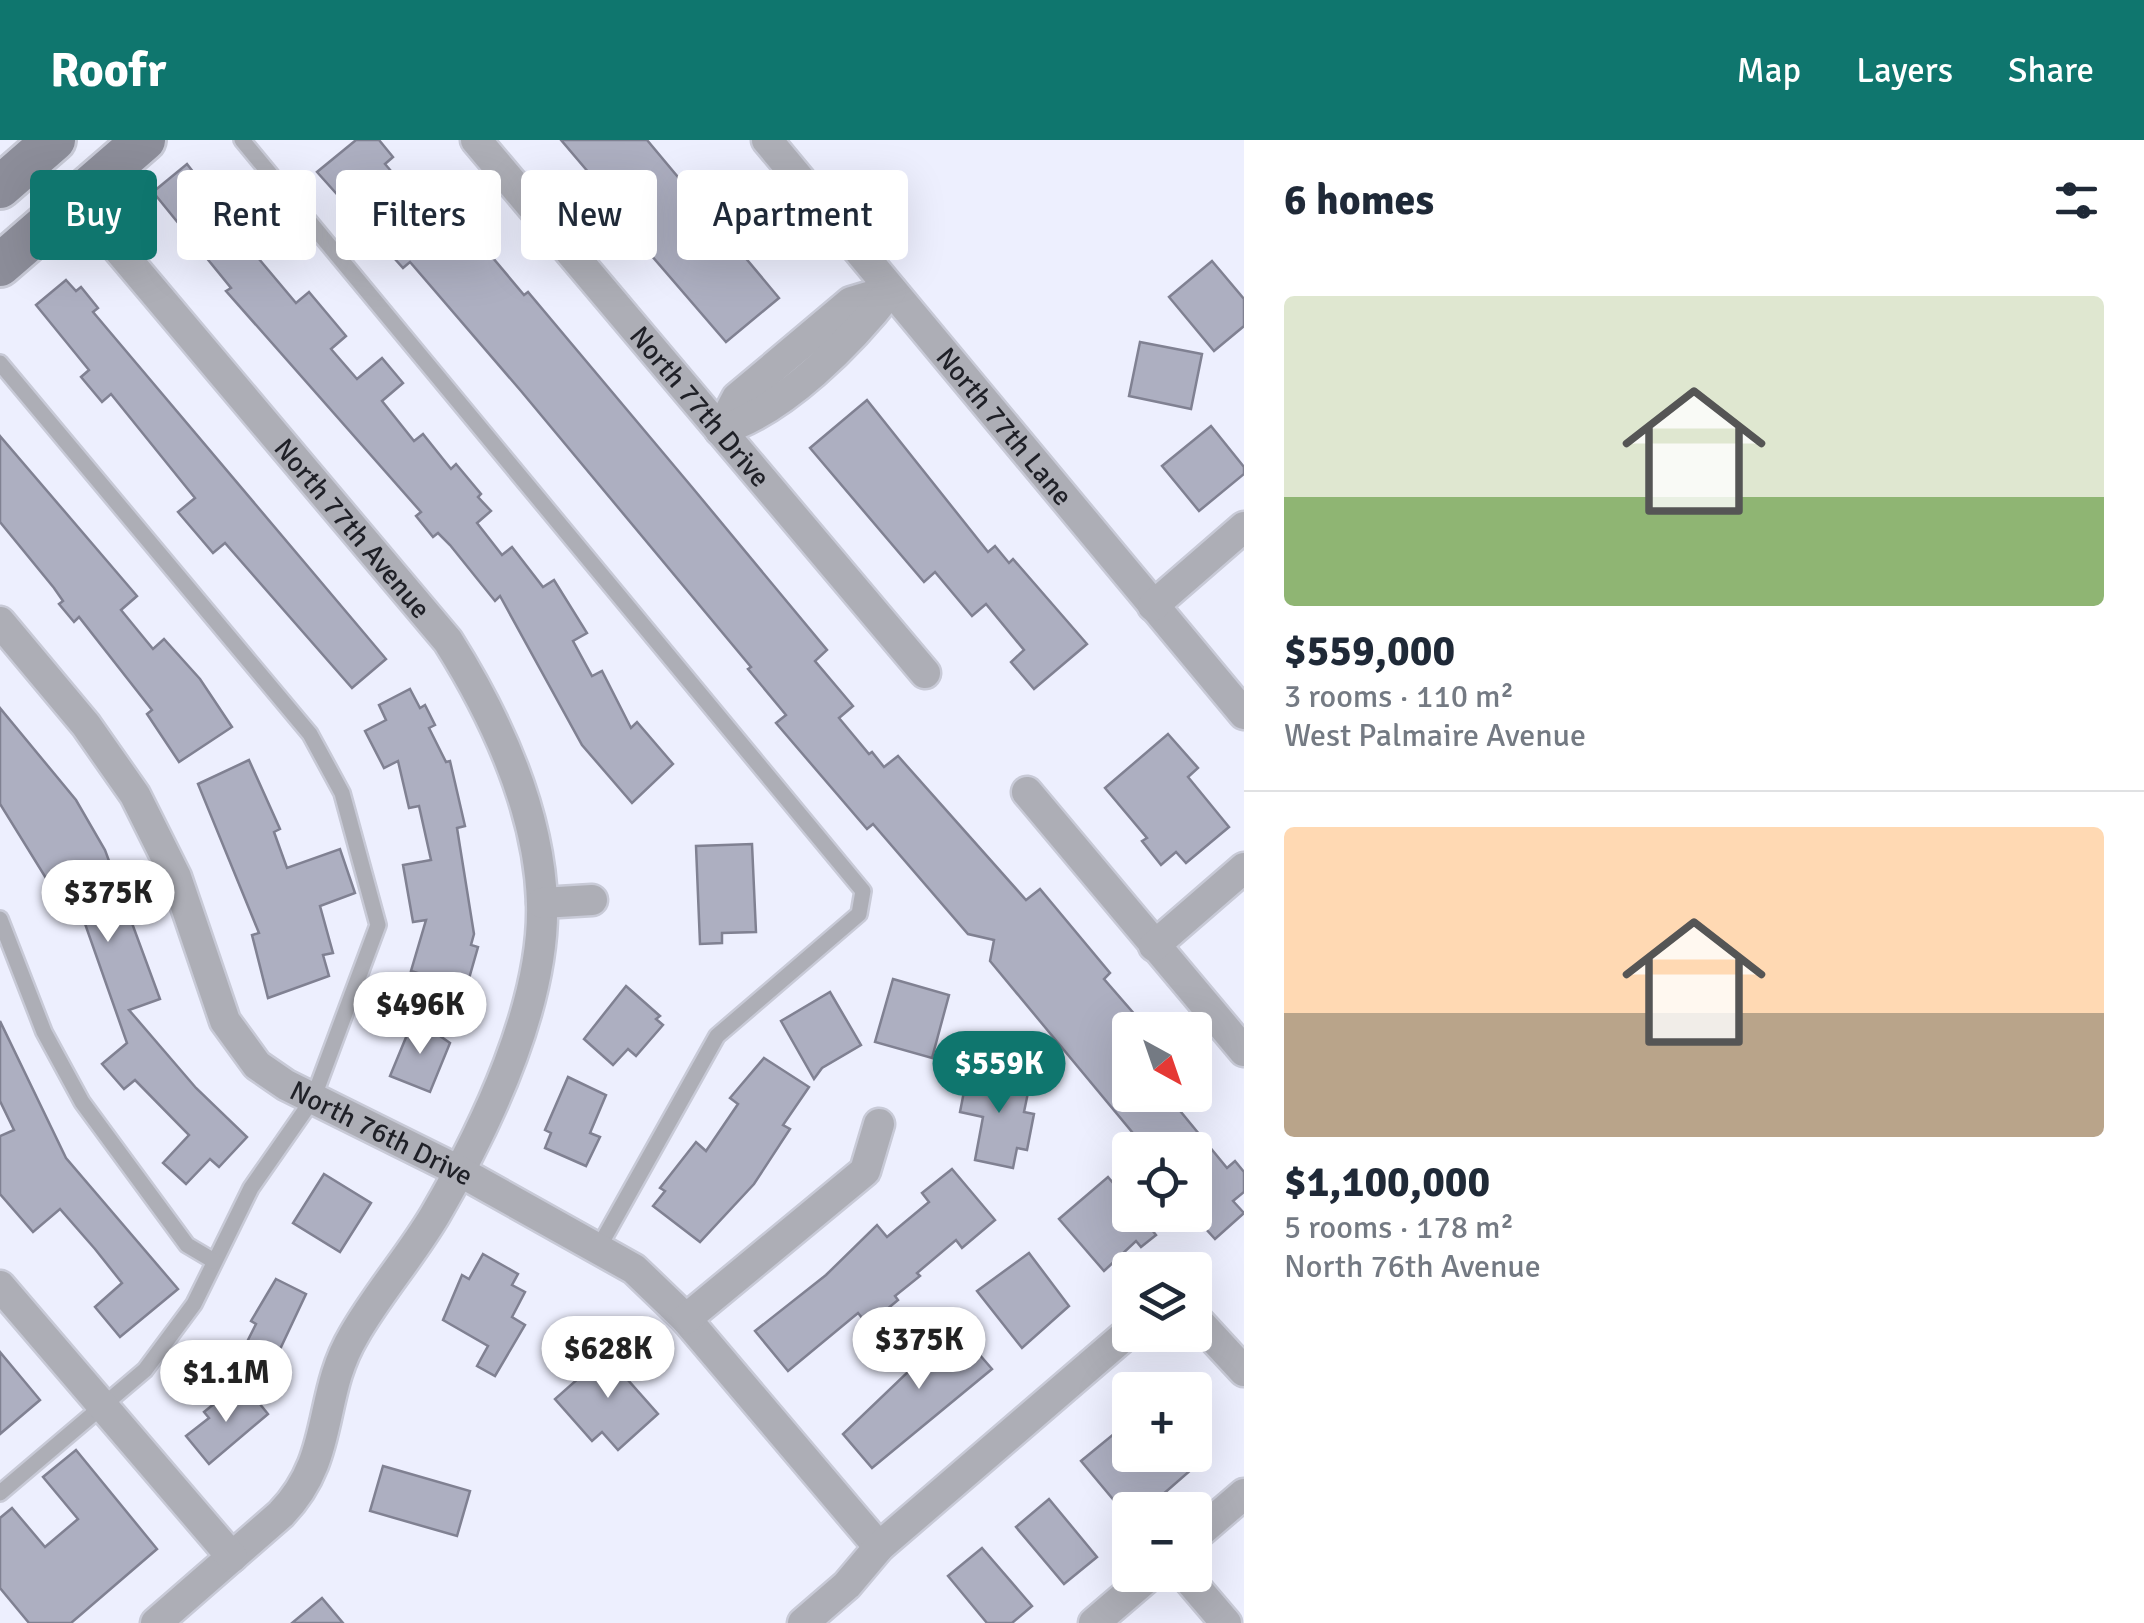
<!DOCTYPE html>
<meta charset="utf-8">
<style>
body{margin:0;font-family:Signika,sans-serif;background:#f2f2f3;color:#1f2937;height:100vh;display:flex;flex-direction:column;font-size:38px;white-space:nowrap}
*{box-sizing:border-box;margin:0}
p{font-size:32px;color:#747a83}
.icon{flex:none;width:55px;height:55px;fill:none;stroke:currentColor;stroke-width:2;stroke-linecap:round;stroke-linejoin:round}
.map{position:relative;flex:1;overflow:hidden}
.panel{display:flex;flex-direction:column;background:#fff;width:900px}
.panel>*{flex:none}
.top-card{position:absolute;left:30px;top:30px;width:950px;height:90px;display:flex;gap:20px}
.needle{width:65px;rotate:140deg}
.buttons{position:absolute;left:1112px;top:872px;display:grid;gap:20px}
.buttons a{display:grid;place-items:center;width:100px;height:100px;border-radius:10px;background:#fff;box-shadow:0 10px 40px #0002;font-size:50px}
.price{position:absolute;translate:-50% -85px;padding:0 22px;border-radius:35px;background:#fff;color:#222;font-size:32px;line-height:65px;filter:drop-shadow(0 2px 5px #0008)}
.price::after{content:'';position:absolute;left:50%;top:60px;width:30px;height:22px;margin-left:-15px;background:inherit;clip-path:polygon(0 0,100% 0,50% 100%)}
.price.current{background:#0f766e;color:#fff}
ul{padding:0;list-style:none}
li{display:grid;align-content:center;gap:20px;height:530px;padding:0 40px}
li+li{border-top:2px solid #e0e1e3}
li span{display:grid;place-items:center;height:310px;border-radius:10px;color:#555}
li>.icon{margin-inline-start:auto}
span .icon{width:180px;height:180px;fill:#fffc;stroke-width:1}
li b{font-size:42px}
h2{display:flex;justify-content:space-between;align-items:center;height:120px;padding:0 40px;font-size:42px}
.pill{padding:0 35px;border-radius:10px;background:#fff;box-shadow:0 10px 40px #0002;font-size:35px;line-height:90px}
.pill.current{background:#0f766e;color:#fff}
header{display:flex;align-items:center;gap:60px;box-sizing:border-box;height:140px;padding:0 50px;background:#0f766e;color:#fff}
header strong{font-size:48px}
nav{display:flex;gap:55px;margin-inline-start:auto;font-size:35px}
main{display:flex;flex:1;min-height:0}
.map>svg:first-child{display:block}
</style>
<header>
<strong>Roofr</strong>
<nav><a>Map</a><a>Layers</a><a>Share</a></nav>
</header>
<main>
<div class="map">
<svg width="1244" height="1483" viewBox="0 0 1244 1483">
<rect width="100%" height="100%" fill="#edeffe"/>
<g fill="#adafc1" stroke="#808192" stroke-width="2.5">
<polygon points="356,0 379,0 393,17 385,24 421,66 433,56 472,103 477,99 524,155 528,152 691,346 827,510 815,521 853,566 839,578 869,614 872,612 884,627 898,616 1026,760 1040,749 1110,833 1104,839 1143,884 1130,890 1130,955 1167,955 1227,1028 1235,1021 1244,1032 1244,1052 1233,1061 1244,1073 1215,1099 1195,1077 1195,1010 1147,1010 990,821 994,800 968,794 873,684 867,689 776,583 786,575 748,529 751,527 521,251 410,122 403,128 317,32"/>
<polygon points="561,0 647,0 779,158 726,202 607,64 612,60"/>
<polygon points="187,24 201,42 208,37 242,79 232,87 296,163 309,152 346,196 331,209 357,239 382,218 403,243 382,261 414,301 423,294 451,329 456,324 481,354 478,357 491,371 477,383 502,415 512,407 543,447 554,440 587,493 573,501 592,536 602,531 631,588 637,582 673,624 632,663 582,605 500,456 495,461 450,405 438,393 433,397 416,376 421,372 226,151 231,148 153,52"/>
<polygon points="1212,121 1244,159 1244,186 1214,211 1169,157"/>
<polygon points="66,140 76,151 81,147 98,168 93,172 386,519 352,548 225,403 213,413 178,372 195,358 111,254 102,262 81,237 89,230 36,165"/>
<polygon points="1140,202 1202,214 1191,269 1129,256"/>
<polygon points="867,260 988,412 995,406 1009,423 1013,419 1087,504 1034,549 1011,522 1024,510 986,464 972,476 935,432 924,442 810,308"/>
<polygon points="1211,286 1244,327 1244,334 1199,371 1162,326"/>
<polygon points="0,296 137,456 121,470 153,509 164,499 200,539 232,587 179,622 147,574 152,570 79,477 74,482 59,464 63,461 54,448 0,382"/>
<polygon points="410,549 420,568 425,565 435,585 429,588 446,622 450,621 465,686 457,688 474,794 471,805 478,807 460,870 421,858 428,836 411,831 426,780 413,782 403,725 431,720 419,666 409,668 398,621 384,628 365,591 386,580 379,565"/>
<polygon points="0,568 76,660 105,710 160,859 129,870 196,948 247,997 219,1027 210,1019 186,1044 163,1023 189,995 135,940 124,949 102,924 127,903 83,778 61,736 49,743 0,664"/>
<polygon points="1168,594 1198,628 1188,637 1229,687 1186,723 1176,712 1161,725 1142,701 1147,698 1105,648"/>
<polygon points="249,620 280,689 274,692 287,728 340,709 355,753 320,766 333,813 323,815 329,836 268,858 252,795 259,793 198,644"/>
<polygon points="752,704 756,792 722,793 722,803 700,804 696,706"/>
<polygon points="893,839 949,855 932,918 875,902"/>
<polygon points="626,846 660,876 656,879 663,885 636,916 628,909 613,925 584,899"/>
<polygon points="830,852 861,905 822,928 814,939 781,881"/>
<polygon points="414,878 450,903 430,952 390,936"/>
<polygon points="0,881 66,1018 178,1149 120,1197 95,1167 122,1143 95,1109 60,1069 33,1092 0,1054 0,996 14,990 0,961"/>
<polygon points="764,918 809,947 783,985 790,989 754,1044 700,1102 653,1066 665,1051 660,1048 696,1002 706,1011 738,964 730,958"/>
<polygon points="968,931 1030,943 1024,972 1034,974 1027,1010 1017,1008 1013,1028 975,1020 983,977 960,972"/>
<polygon points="568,937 606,955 590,993 600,997 586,1026 545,1008 551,993 545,990"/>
<polygon points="952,1029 995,1080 962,1108 956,1100 917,1133 920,1136 895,1156 898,1160 868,1185 858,1173 788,1231 755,1191 826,1135 877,1085 887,1097 929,1062 922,1053"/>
<polygon points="324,1034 371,1063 340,1112 293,1083"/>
<polygon points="1108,1037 1130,1063 1130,1075 1140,1075 1156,1095 1141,1107 1136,1101 1104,1131 1059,1079"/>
<polygon points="1029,1113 1069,1166 1022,1208 977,1151"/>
<polygon points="483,1114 518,1134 512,1145 525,1152 512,1177 525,1185 495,1236 477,1226 488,1206 443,1180 462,1135 469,1139"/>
<polygon points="276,1139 306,1154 274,1222 244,1208 256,1184 251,1181"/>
<polygon points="947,1177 992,1229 872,1328 843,1294 909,1231 898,1219"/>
<polygon points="615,1206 637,1232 628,1240 658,1274 618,1310 602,1292 592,1301 555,1259"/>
<polygon points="182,1208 202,1220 190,1240 170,1228"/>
<polygon points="0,1212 40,1260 0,1294"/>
<polygon points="246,1247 268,1274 209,1324 186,1296 209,1278 204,1272 220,1259 225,1264"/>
<polygon points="1115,1293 1130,1315 1208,1315 1145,1370 1122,1370 1081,1321"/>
<polygon points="76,1310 157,1409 71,1483 29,1483 0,1448 0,1378 12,1368 45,1407 78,1379 43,1337"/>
<polygon points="383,1326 470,1351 457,1396 370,1371"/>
<polygon points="1049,1359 1097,1417 1064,1444 1016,1387"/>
<polygon points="982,1408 1032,1466 1012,1483 987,1483 948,1436"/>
<polygon points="322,1458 343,1483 292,1483"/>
</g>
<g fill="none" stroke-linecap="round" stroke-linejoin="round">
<defs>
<g id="lane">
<polyline points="242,0 863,751 859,774 717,896 599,1107"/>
<polyline points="0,223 310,594 342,653 378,785 313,959 251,1048 194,1164 145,1230 0,1353"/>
<polyline points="0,779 44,892 82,962 187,1105 214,1121"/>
</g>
<g id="street">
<path id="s1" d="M 476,0 L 925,533"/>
<path id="s2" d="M 767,0 L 1244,574"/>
<path id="s3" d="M 76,59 L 448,501 C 497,579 539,669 542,763 C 545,865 485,989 435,1075 C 410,1117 378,1153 354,1195 C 317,1257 336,1317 281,1374 L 156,1483"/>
<polyline points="720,290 737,258 851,162 891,150"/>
<path d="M 720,290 C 782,272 852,201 891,150"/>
<polyline points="1153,466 1244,387"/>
<path id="s4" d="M 0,482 L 86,585 L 135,655 L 176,737 L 225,881 L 257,925 L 286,945 L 459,1031 L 634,1129 L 686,1179 L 879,1407"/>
<polyline points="1027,652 1244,911"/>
<polyline points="542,763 592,760"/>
<polyline points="1154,806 1244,728"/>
<polyline points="0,1146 232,1417"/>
<polyline points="1195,1178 1244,1231"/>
<polyline points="686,1179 865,1031 879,984"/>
<polyline points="1195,1396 1244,1354"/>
<polyline points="1185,1435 1226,1483"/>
<polyline points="803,1483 847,1445 879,1407 1130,1191"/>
<polyline points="1094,1483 1150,1435"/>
</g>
<g id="secondary">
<polyline points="0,47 54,0"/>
<polyline points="0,125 144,0"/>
</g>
</defs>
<use href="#lane" stroke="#c8cad7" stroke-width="20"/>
<use href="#street" stroke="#c8cad7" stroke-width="35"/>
<use href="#secondary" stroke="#c8cad7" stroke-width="48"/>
<use href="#lane" stroke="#adaeb6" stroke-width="15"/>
<use href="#street" stroke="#adaeb6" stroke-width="30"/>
<use href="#secondary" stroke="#8c8d99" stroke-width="42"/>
</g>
<g text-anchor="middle" stroke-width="10" stroke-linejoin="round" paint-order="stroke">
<g font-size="28" fill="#1f2027" stroke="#fff">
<text dy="10" stroke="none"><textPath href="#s1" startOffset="348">North 77th Drive</textPath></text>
<text dy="10" stroke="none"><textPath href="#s2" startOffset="372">North 77th Lane</textPath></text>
<text dy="10" stroke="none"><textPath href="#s3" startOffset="430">North 77th Avenue</textPath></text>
<text dy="10" stroke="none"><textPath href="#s4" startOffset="660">North 76th Drive</textPath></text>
</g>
</g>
</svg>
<div class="buttons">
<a><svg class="needle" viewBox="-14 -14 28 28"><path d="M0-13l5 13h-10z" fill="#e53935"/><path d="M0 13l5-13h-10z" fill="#747a83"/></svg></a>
<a><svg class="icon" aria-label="locate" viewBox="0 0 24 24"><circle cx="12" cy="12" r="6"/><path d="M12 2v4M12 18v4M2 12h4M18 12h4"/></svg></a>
<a><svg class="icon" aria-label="layers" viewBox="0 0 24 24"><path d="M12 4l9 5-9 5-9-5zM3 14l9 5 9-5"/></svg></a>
<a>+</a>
<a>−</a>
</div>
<b class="price" style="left:108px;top:805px">$375K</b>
<b class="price" style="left:420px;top:917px">$496K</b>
<b class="price current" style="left:999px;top:976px">$559K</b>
<b class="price" style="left:919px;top:1252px">$375K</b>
<b class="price" style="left:608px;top:1261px">$628K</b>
<b class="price" style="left:226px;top:1285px">$1.1M</b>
<div class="top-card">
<a class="pill current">Buy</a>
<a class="pill">Rent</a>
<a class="pill">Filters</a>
<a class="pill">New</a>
<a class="pill">Apartment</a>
</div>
</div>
<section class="panel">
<h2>6 homes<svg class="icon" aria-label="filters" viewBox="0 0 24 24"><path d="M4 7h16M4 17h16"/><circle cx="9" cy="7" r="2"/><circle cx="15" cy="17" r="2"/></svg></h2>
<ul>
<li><span style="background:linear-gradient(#dfe7d0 65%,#8fb573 0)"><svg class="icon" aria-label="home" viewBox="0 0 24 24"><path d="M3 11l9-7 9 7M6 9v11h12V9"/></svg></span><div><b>$559,000</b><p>3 rooms · 110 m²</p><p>West Palmaire Avenue</p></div></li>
<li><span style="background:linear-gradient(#ffd9b3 60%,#b9a48a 0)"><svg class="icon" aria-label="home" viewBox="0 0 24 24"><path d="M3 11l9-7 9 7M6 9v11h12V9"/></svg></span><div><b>$1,100,000</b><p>5 rooms · 178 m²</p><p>North 76th Avenue</p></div></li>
</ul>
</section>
</main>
